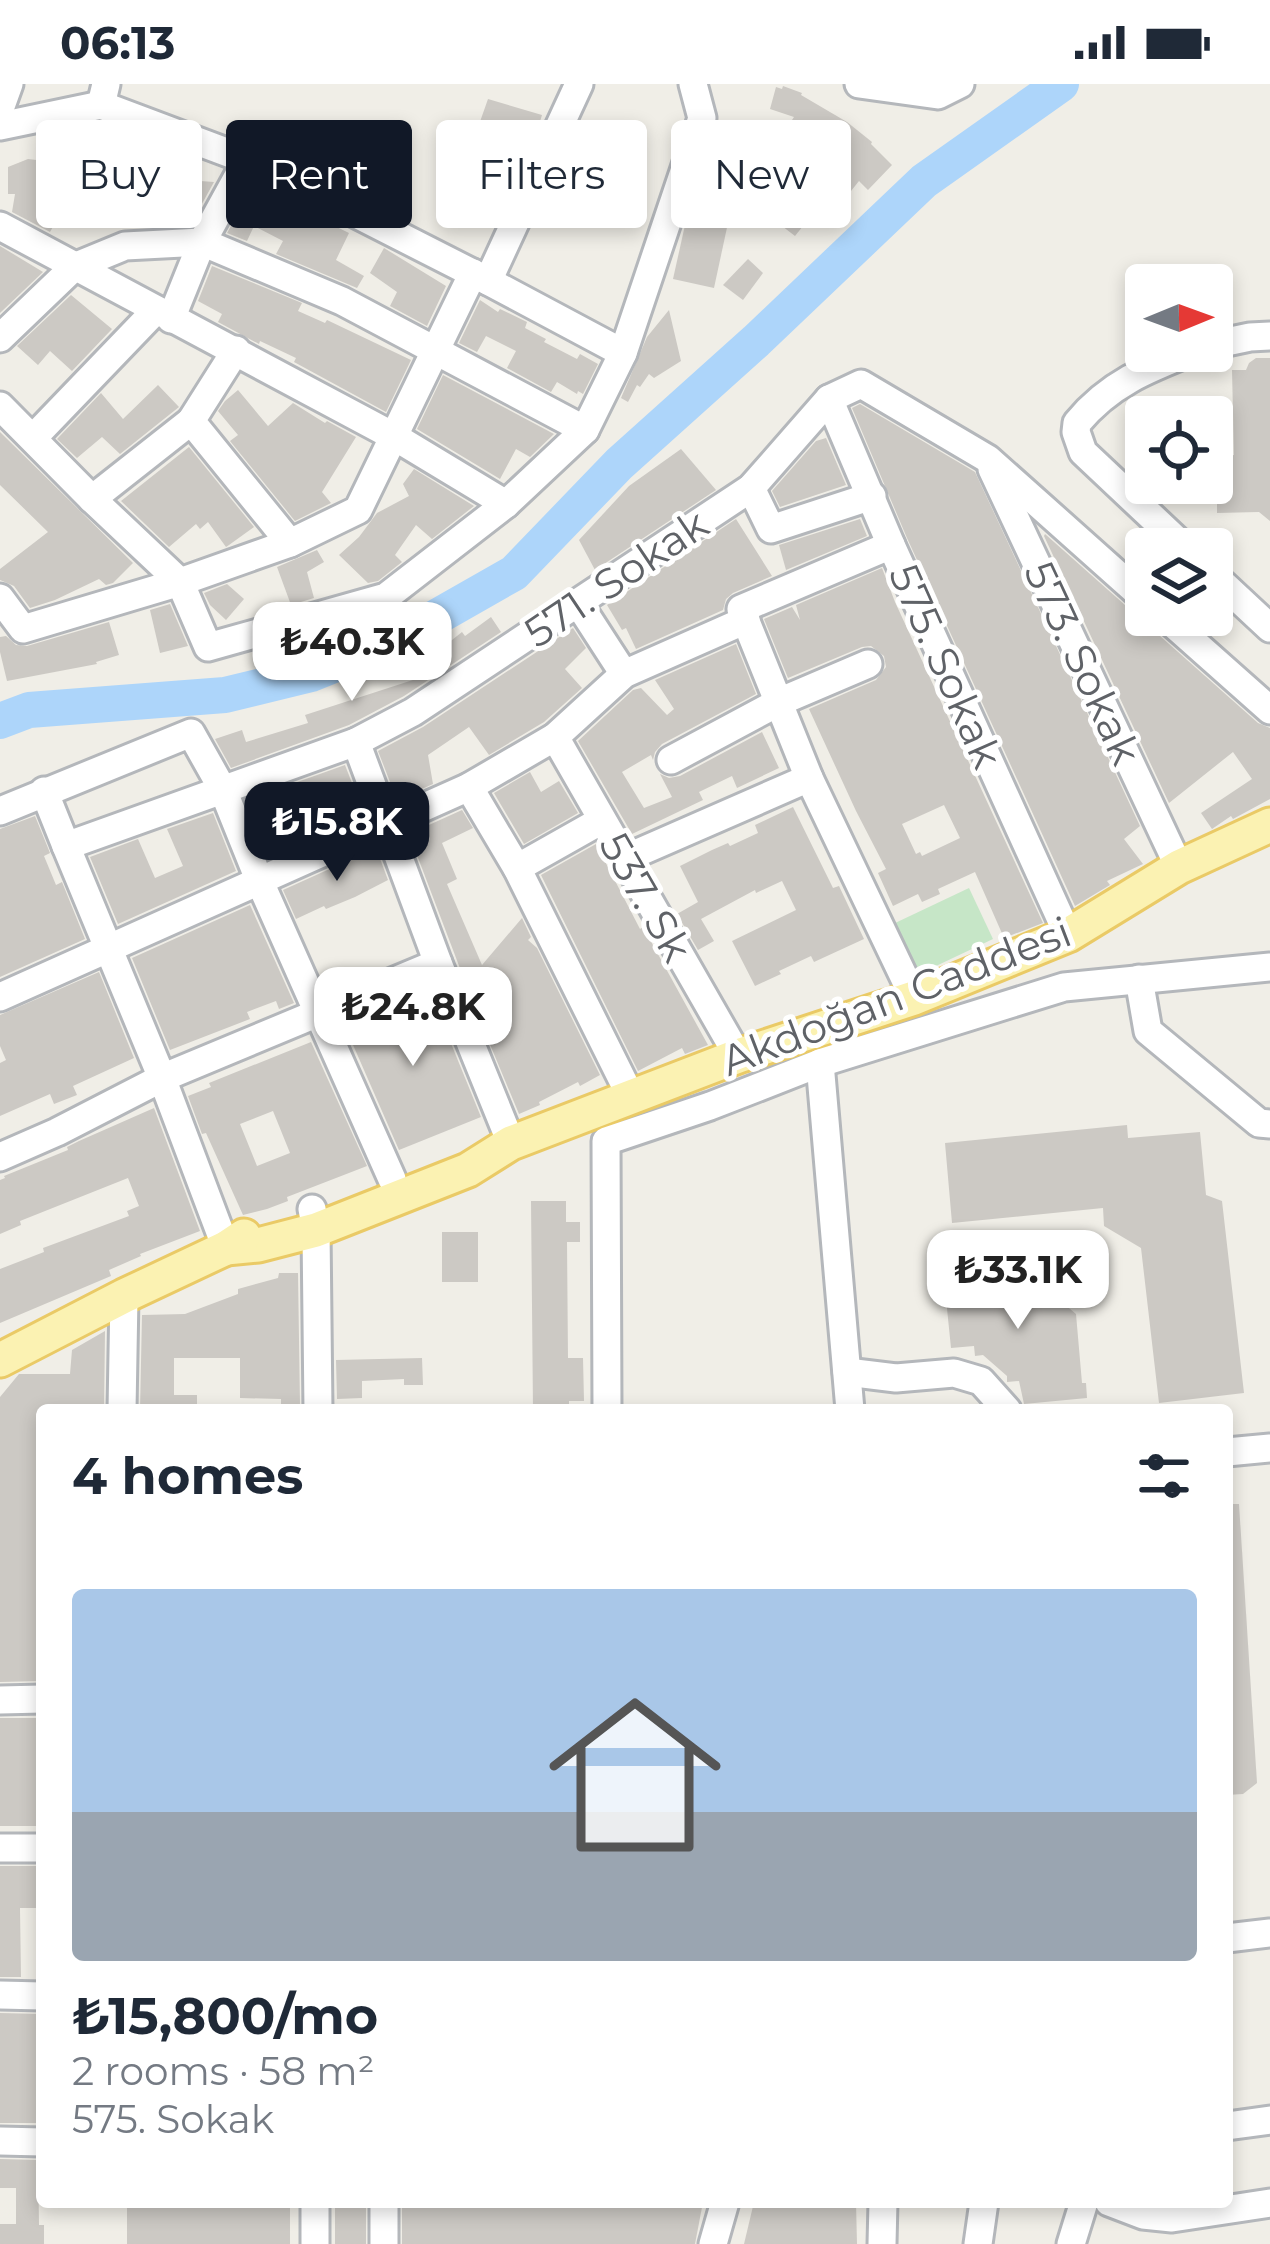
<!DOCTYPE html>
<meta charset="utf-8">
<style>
body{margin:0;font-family:Montserrat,sans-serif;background:#f2f2f3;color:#1f2937;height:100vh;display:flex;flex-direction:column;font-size:45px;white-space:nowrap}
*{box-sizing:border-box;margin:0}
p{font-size:39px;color:#747a83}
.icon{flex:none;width:66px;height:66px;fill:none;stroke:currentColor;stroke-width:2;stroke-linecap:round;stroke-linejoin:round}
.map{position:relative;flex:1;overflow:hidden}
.drawer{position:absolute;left:36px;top:1320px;width:1197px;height:804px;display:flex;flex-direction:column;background:#fff;border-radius:12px;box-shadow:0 6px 18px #0003}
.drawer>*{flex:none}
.guide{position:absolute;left:36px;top:36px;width:1200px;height:108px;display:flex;gap:24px}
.needle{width:78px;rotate:89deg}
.fabs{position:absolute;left:1125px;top:180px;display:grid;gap:24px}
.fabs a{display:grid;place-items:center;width:108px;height:108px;border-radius:12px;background:#fff;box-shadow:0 6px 18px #0003;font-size:60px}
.price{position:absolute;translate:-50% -102px;padding:0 27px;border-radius:24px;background:#fff;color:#222;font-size:39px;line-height:78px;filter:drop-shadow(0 3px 6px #0008)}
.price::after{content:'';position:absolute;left:50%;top:72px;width:36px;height:27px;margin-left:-18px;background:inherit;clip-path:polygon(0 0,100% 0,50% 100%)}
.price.current{background:#111827;color:#fff}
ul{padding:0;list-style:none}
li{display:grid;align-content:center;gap:24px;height:636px;padding:0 36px}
li span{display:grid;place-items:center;height:372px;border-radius:12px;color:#555}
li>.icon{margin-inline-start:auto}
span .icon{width:216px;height:216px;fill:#fffc;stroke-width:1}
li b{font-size:51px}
h2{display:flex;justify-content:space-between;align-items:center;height:144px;padding:0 36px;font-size:51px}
.pill{padding:0 42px;border-radius:12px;background:#fff;box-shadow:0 6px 18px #0003;font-size:42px;line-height:108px}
.pill.current{background:#111827;color:#fff}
.status{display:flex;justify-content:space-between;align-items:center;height:84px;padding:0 60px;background:#fff;direction:ltr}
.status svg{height:33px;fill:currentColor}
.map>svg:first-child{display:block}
</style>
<div class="status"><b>06:13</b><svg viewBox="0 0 49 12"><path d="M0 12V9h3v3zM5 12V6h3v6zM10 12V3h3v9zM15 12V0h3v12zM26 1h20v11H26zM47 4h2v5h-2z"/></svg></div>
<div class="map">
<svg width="1270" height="2160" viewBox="0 0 1270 2160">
<rect width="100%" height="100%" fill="#f0eee7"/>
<polygon fill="#c6e6c7" points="969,804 993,855 917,891 893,840"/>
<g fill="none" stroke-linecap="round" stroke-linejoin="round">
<polyline stroke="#add5fa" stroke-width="36" points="0,637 29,626 225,611 311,590 398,555 514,489 619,380 756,257 924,97 1061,0"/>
</g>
<g fill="#ccc9c4" fill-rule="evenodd">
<polygon points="783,2 802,9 801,11 847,38 872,58 871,60 892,81 868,106 859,97 835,127 823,117 795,152 757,123 773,103 781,109 821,58 790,39 794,33 770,25 776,3 782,5"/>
<polygon points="488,15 542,31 536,51 509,43 500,74 470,66"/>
<polygon points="719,40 748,46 714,204 673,195 685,141"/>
<polygon points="28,75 104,84 104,82 173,95 214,98 193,136 167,123 164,142 143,143 128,140 128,137 98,133 100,119 68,116 50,148 12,128 15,110 8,110 8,83"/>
<polygon points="367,84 402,87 398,131 383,123 384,115 364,112 365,105 345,104 324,93 324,90 366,90"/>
<polygon points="458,94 507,112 500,128 450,109"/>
<polygon points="254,100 257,101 251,112 293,135 298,124 349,149 336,176 364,192 357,204 276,170 283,157 254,142 247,157 227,149"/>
<polygon points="0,162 43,188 0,229"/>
<polygon points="384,164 446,202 427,242 390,222 397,208 370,189"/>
<polygon points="748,175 763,189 743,216 723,201"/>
<polygon points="212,182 302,219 298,227 325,239 327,236 411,276 386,328 294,278 296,274 260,257 259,260 218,238 222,230 198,217"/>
<polygon points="71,211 112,245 72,287 50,267 38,281 17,262"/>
<polygon points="480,216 498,228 500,225 527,238 525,244 546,255 544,258 577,275 580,270 598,280 583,310 578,307 577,310 557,298 551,308 507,284 516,267 486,252 477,268 459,259"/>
<polygon points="669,226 681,277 654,294 649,290 640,303 637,301 628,318 621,314 647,253"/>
<polygon points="1256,274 1270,274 1270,437 1259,428 1217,429 1217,377 1222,373 1234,371 1232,286 1246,286 1249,279"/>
<polygon points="443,291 554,350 530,373 516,365 500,395 417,345"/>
<polygon points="158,301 179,323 120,370 102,353 77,374 57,355 101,309 123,335"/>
<polygon points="238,306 268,342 293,319 325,339 327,337 356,353 322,408 331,419 295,437 230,357 238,351 218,327 225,317"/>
<polygon points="860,320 975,388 1140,742 1124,755 1143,780 1107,797 1110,801 1075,822 907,454 852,324"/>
<polygon points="0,348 133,479 113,499 106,501 99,495 55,516 30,524 14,502 0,496 0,485 48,448 0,401"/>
<polygon points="826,354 846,401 780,423 772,407 816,357"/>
<polygon points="189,363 254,443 229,461 226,463 208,438 200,445 196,440 169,463 121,417"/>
<polygon points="681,365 716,406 595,486 579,456 629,402"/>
<polygon points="414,385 474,422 432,455 416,441 395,471 402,478 378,497 368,499 339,471 359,453 377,429 409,412 403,400"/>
<polygon points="736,435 772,492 733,509 726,515 723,526 636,565 626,544 622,546 607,521"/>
<polygon points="860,435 867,452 786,486 779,461"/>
<polygon points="1045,450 1134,529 1146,534 1151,544 1258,639 1270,644 1270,715 1233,735 1231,732 1212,745 1201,729 1252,695 1233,668 1169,719 1044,452"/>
<polygon points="317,466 324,478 307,488 314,514 291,521 277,483"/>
<path d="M 882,484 L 895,518 L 1043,839 L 1004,854 L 975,788 L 938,805 L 940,810 L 922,818 L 918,810 L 893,822 L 878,789 L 886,785 L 856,727 L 809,625 L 876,596 L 886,583 L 884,572 L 871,562 L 862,563 L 788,594 L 764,535 L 792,523 L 800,536 L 796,521 ZM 944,721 L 960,754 L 922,772 L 920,768 L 916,770 L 902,740 Z"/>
<polygon points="227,500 244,515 226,536 210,521 204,509"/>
<polygon points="170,520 188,562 160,569 150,526"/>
<polygon points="491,533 501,548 404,612 349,641 231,684 215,655 242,646 246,658 308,639 305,631 419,594 416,590 436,578 432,572 462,548 465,552"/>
<polygon points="109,538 119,571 96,578 97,580 7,597 0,568 0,553 6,552 16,561 27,562"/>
<polygon points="573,544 586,564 565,585 582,604 544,638 489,671 469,643 428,671 433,700 397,716 378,667 423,643"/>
<polygon points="736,560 756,610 662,660 655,668 653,676 651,671 622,688 644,724 672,713 660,690 669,694 680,692 762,648 779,684 737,704 732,692 699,708 703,716 632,750 578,657 633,606 641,604 667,631 674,625 655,596"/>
<polygon points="345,681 364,730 269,773 247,716"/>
<polygon points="530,688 541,708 559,697 578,729 524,760 494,709"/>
<polygon points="793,723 833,804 839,802 864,855 814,878 811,872 779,887 781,890 755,902 732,857 796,826 782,797 756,809 755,806 701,835 714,857 698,866 677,830 698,818 680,782 712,766 728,759 730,762 758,749 755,741"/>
<polygon points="462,726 473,744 442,759 457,795 447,800 482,881 522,834 531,853 528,856 537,864 600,991 580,1002 578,998 539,1018 540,1021 519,1030 484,946 504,939 488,910 472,916 409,750"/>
<polygon points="213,729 236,787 118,840 90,773 138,755 155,794 183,782 167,745"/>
<polygon points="35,732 50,769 44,772 56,801 62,798 85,855 0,893 0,745"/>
<polygon points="596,760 640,845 643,843 708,961 685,970 682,964 638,987 541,791"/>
<polygon points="376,764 388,796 355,813 326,825 324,822 296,835 283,806"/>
<polygon points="250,821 294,919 279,925 276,917 247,928 250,935 170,966 132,874"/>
<polygon points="99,888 134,974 73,1002 77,1011 54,1020 50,1010 0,1032 0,979 6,976 0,962 0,931"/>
<polygon points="428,903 481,1033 399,1066 343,938"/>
<path d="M 311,958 L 367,1082 L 287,1113 L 288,1117 L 267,1125 L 243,1131 L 206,1049 L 202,1050 L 188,1012 L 211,1003 L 209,999 ZM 273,1027 L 290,1069 L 257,1082 L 240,1040 Z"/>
<polygon points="154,1024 200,1147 140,1170 141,1172 109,1186 111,1192 0,1239 0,1185 44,1168 43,1164 129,1132 127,1127 139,1122 128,1094 20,1137 21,1141 0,1150 0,1096 5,1094 4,1092 68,1066 67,1063 79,1057"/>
<polygon points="1127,1041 1128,1054 1200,1048 1206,1111 1222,1117 1244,1309 1159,1319 1141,1164 1104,1142 1103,1124 952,1139 945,1059"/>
<polygon points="531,1117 566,1117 566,1138 580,1138 580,1158 567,1158 568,1274 583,1274 584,1317 569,1317 569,1326 533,1326"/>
<rect x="442" y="1148" width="36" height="50"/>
<polygon points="1023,1185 1076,1230 1082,1299 1086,1299 1087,1314 1024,1320 1019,1297 1007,1298 1007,1292 983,1271 975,1272 974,1262 951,1264 944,1195"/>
<polygon points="279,1189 298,1189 300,1321 281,1321 281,1315 240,1314 240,1274 174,1274 174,1311 197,1311 197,1326 140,1326 142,1231 185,1230 238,1210 238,1205 278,1194"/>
<polygon points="105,1247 104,1326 41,1326 42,1597 0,1598 0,1313 19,1290 70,1290 72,1266"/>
<polygon points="422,1274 423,1301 404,1301 404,1295 362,1297 362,1314 337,1315 336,1276"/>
<polygon points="1227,1420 1239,1420 1257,1699 1243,1710 1227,1711"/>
<rect x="0" y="1634" width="42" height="108"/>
<polygon points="0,1782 42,1782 42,1824 20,1824 21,1893 0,1893"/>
<polygon points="0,1929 42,1930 42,2039 0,2039"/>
<polygon points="0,2075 38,2076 39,2141 44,2141 44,2160 0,2160 0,2140 16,2140 16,2104 0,2104"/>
<polygon points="127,2118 290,2119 290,2160 127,2160"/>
<rect x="335" y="2118" width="31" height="42"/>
<polygon points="402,2118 703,2118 695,2160 402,2160"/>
<polygon points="754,2118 856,2118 857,2160 744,2160"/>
</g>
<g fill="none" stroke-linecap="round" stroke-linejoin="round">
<defs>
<g id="minor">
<polyline points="106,0 101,21 258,80 488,197 579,0"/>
<polyline points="859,0 938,11 960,0"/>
<polyline points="0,25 9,0"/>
<polyline points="0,42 101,21"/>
<polyline points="0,142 395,353 506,420"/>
<polyline points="488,197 623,269"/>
<polyline points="171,235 202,158 247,76"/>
<polyline points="0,254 74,183 125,162 202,158 342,217 585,346"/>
<polyline points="1212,261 1250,253 1270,252"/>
<polyline points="236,266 191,337 290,459"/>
<polyline points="829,315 891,461"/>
<polyline points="0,322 92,415 180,498 208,563 386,513 506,420 585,346 623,269 702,34 693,0"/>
<polyline points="33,354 156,226"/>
<polyline points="992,385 1179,783"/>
<polyline points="751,404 771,445 872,412"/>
<polyline points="92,415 191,337"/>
<path d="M 1186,465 L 1083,368 L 1076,348 L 1077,339 C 1109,300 1147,285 1193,267"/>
<polyline points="1212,490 1270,544"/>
<polyline points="0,514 23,545 180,498 290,459 358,426 473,189"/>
<polyline points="578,519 624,590"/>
<polyline points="1163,531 1270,626"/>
<polyline points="555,653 738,972"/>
<polyline points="356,658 438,879 511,1059"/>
<polyline points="671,676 779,618 868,580"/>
<polyline points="469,703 517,784 631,1013"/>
<polyline points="44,707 66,762 356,658 413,628 751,404 829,315 861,300 988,375 1146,516"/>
<polyline points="0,727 191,649 223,706 260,798 392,1095"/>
<polyline points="66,762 162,994 226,1164"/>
<polyline points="626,774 809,694"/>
<polyline points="517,784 602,736"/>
<polyline points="1139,895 1148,947 1259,1039 1270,1040"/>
<polyline points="0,913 469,703 555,653 624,590 746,536"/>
<polyline points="914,914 809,694 741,525 891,461 1068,851"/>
<polyline points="820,979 850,1326"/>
<polyline points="0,1073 57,1048 162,994 438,879"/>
<polyline points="312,1125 316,1146 318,1326"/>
<polyline points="847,1288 896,1294 954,1289 981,1297 1007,1326"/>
<polyline points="122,1326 124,1212"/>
<polyline points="607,1326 606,1057 710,1022 820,979 1064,903 1270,883"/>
<polyline points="1227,1368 1270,1364"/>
<polyline points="0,1616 42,1615"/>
<polyline points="0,1764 42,1764"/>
<polyline points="1227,1854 1270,1849"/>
<polyline points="0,1911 42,1912"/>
<polyline points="1227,2042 1270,2036"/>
<polyline points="0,2057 42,2058"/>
<polyline points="1109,2118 1143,2131 1172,2134 1270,2119"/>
<polyline points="315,2160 315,2118"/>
<polyline points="384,2160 384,2118"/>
<polyline points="713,2160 725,2118"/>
<polyline points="882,2160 883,2118"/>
<polyline points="978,2160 984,2118"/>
<polyline points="1071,2160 1084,2118"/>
</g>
<g id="major">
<polyline points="226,1164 258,1161 316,1146 468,1086 511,1059 738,972 914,914 1068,851 1179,783 1270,741"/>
<polyline points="0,1276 124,1212 226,1164 244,1152"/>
</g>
</defs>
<use href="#minor" stroke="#b4b7bb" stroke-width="33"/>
<use href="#major" stroke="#eaca66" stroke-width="39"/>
<use href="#minor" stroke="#fff" stroke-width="27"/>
<use href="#major" stroke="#fbf2b2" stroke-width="33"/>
</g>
<g text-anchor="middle" stroke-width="10" stroke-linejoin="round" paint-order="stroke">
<g font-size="42" fill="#5f6267" stroke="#fff">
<text transform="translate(616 494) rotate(-34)" y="15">571. Sokak</text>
<text transform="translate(1083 579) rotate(65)" y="15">573. Sokak</text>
<text transform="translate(946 582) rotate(66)" y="15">575. Sokak</text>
<text transform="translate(646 813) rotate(60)" y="15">537. Sk</text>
<text transform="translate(896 912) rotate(-21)" y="15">Akdoğan Caddesi</text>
</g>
</g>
</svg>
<div class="fabs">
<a><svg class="needle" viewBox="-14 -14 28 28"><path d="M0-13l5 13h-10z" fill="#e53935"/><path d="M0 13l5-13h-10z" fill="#747a83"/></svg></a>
<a><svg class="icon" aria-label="locate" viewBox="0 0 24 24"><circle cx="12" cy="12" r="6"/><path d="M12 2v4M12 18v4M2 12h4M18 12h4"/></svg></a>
<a><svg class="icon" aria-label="layers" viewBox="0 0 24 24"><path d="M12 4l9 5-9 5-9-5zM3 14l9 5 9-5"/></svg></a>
</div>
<b class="price" style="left:352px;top:620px">₺40.3K</b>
<b class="price current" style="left:337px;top:800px">₺15.8K</b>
<b class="price" style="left:413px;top:985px">₺24.8K</b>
<b class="price" style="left:1018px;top:1248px">₺33.1K</b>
<div class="guide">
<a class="pill">Buy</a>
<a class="pill current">Rent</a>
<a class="pill">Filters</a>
<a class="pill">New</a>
</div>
<section class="drawer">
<h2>4 homes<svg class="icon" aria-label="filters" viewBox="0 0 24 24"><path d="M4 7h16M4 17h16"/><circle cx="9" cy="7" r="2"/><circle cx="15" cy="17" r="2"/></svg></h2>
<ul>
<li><span style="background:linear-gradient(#a9c7e8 60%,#9aa5b1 0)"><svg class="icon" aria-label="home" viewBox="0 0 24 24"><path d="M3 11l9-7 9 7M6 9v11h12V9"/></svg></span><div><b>₺15,800/mo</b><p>2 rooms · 58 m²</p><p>575. Sokak</p></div></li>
</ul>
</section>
</div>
